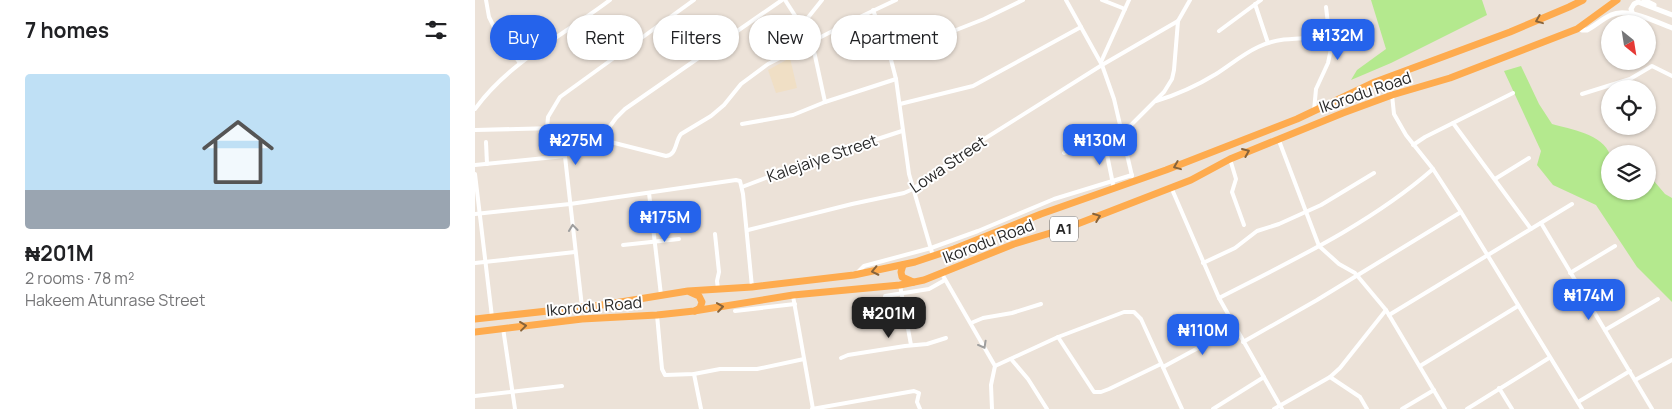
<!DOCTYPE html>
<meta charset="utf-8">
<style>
body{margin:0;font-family:Manrope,sans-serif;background:#f6f6f6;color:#202124;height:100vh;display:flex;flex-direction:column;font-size:19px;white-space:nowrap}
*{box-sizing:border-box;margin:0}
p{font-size:16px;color:#757577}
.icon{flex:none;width:28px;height:28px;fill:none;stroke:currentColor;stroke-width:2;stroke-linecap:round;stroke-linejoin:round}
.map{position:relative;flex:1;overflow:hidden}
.sheet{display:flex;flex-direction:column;background:#fff;width:475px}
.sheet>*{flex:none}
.top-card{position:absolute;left:15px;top:15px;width:475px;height:45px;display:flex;gap:10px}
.needle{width:32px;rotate:150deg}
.fabs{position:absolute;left:1126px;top:15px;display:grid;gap:10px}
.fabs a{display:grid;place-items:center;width:55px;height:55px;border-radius:50%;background:#fff;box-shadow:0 1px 4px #0004;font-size:25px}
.price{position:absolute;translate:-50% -42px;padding:0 11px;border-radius:10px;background:#2563eb;color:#fff;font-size:16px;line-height:32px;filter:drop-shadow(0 1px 2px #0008)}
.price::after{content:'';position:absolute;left:50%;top:30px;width:15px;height:11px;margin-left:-8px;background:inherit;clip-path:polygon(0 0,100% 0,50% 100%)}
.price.on{background:#222;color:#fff}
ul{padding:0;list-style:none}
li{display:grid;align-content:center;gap:10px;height:265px;padding:0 25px}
li span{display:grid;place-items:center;height:155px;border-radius:5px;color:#555}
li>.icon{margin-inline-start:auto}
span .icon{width:90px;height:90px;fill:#fffc;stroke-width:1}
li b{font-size:21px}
h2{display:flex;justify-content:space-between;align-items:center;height:60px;padding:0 25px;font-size:21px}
.pill{padding:0 18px;border-radius:22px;background:#fff;box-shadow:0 1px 4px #0004;font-size:18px;line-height:45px}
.pill.on{background:#2563eb;color:#fff}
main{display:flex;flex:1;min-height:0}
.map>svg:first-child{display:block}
</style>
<main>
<section class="sheet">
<h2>7 homes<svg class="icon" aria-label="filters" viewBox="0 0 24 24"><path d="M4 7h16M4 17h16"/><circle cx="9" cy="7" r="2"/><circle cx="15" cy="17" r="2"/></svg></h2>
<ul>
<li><span style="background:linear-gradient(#bfe0f5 75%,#9aa5b1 0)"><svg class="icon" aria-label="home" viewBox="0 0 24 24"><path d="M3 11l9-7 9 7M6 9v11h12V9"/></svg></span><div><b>₦201M</b><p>2 rooms · 78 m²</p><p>Hakeem Atunrase Street</p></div></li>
</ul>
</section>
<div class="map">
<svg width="1197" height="409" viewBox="0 0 1197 409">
<rect width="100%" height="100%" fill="#ece2d8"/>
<polygon fill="#f0dfc5" points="315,58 322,88 301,93 293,70"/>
<g fill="#b4e98e">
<polygon points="896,0 1007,0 1012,15 916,63 876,80 882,70 911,49"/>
<path d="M 1046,66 L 1064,104 L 1077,124 C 1095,129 1128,134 1135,155 C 1137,161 1135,183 1135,191 L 1172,191 L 1173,174 L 1190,194 L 1197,198 L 1197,302 L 1162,267 L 1121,205 L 1078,185 L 1062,165 L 1066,151 L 1029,71 Z"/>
</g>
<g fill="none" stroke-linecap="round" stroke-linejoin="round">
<g stroke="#fff" stroke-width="4">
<polyline points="11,0 14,17 20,29 45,63"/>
<polyline points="310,0 337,42 350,102"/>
<polyline points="591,0 627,65 639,99 657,176"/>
<polyline points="627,0 650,9"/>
<polyline points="780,4 793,43"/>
<polyline points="398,10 414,52 421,79 434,174 458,256"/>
<polyline points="327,25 347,0"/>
<polyline points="744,31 786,0"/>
<polyline points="414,52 476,32 509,19 548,0"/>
<polyline points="626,62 654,0"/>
<polyline points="1107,94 1155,79 1177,66 1197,76"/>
<polyline points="917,95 919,114 931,135 958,169 986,212 1107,409"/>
<path d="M 681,101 C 701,95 723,85 741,74 C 755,65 768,54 783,47 C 805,36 832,39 855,37"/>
<polyline points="425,104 498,86 606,27"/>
<path d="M 0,109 C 34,62 89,35 135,0"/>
<polyline points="839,111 841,89 853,63 856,49 851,7"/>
<polyline points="978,123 1056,229"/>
<polyline points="267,124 318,115 350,102 421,79"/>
<polyline points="72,128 73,117 85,97 219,0"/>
<path d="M 0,130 L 80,128 L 191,156 C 202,155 200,141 206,134 L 236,116 L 249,105 L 266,84 L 293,64 L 387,16 L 421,0"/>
<polyline points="87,130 107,307"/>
<polyline points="803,138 844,246 864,264 880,273 911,310 970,409"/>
<polyline points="125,140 141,118 150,109 307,0"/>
<polyline points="629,140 639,189"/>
<polyline points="11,142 12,164"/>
<polyline points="938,145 950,137 1038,93"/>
<polyline points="589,153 647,134 689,92 697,79 699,70 703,21 715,0"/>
<polyline points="755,159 761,179 757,192 769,225"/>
<polyline points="0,165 90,156"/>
<polyline points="0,174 17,317"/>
<polyline points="1020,179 1054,158"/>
<polyline points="267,187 332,162 427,131"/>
<polyline points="696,187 744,298 807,409"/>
<polyline points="174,193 186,295"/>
<polyline points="0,214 95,204 261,180 265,181 268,194 277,287"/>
<polyline points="1066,223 1177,409"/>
<polyline points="273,230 377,204 429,193 438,189 498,146 627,65 703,21"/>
<polyline points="240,234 244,272 242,281 243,289"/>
<polyline points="148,245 204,239"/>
<polyline points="0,263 100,252"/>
<polyline points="728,263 760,248 782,231 804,224 846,205 899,173"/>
<polyline points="1095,273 1140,246"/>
<polyline points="381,274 389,266 456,248 503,231 579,199 657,175"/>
<polyline points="467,274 520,366 516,385 517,409"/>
<polyline points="425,285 436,345"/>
<polyline points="318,296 338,409"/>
<path d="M 744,298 C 818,260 895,224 958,169"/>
<polyline points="260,311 320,304"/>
<polyline points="182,315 187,369 190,375 219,374 245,369 282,369 329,359"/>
<polyline points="914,315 1097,204"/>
<polyline points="496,323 508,318 537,313 566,304"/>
<polyline points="412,324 410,296 454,289 470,280"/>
<polyline points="28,328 40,409"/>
<polyline points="1130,330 1183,299"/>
<polyline points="583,337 619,392 626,392 634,389 686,364"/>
<polyline points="768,342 842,300 986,212"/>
<polyline points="366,358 373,355 430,346 452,344 471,338"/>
<polyline points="536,359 553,379 572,409"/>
<polyline points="520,366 583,337 649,312 659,312 666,319 707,409"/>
<polyline points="945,366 1043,306"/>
<polyline points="688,367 760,328"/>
<polyline points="219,374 226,409"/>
<polyline points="855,377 885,397 892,409"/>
<polyline points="1160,380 1197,360"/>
<polyline points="1024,388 1037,409"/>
<polyline points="0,396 87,386"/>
<polyline points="1103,402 1155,371"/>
<polyline points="337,409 439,391 444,393 442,402 445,409"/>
<polyline points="738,409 789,377"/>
<polyline points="799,409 855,377 865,368 911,310"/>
<polyline points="927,409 959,390"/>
<polyline points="992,409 1074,358"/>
</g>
<g stroke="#fff" stroke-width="5">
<polyline points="1169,0 1179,5"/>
<polyline points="1158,15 1156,9 1159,4 1163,2 1197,15"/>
<path d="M 1105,27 L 1107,30 L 1112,30 C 1120,26 1127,19 1136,15 C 1152,7 1181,22 1197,28"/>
</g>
<g stroke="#feab4e" stroke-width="7">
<polyline points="428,265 426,272 427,277 438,282"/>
<polyline points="215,292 224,296 227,302 225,308 220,311"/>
<polyline points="0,319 127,305 213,291 277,287 379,275 440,262 479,249 566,214 691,170 822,119 900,82 1035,32 1094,7 1108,0"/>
<polyline points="0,332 107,319 182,315 219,311 318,295 425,285 449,280 539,244 592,228 716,180 755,159 868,113 917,95 975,78 1102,29 1142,0"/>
</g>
</g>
<defs><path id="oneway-chevron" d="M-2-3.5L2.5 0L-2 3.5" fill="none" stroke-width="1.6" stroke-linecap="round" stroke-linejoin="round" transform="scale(1.25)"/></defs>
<g stroke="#886339">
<use href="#oneway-chevron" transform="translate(1064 20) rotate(158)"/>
<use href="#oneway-chevron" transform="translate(771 152) rotate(-23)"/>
<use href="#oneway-chevron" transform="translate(702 166) rotate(158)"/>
<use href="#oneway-chevron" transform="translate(622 217) rotate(-21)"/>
<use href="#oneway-chevron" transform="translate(400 271) rotate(168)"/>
<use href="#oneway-chevron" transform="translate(245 307) rotate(-8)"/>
<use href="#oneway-chevron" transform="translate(48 326) rotate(-7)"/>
</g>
<g stroke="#9e9e9e">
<use href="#oneway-chevron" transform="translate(98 228) rotate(-96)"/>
<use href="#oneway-chevron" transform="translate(508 345) rotate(61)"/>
</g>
<g text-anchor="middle" stroke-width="4" stroke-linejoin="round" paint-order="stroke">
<rect fill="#fff" stroke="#686868" stroke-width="1" x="575" y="216.5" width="28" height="25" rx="4"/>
<g font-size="15" font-weight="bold" fill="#282828">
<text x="589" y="234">A1</text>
</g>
<g font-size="16" fill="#282828" stroke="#fff">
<text transform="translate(890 92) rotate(-19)" y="6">Ikorodu Road</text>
<text transform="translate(347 158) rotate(-19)" y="6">Kalejaiye Street</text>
<text transform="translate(473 164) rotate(-34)" y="6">Lowa Street</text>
<text transform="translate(513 241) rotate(-21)" y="6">Ikorodu Road</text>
<text transform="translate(119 306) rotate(-5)" y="6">Ikorodu Road</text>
</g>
</g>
</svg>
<div class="fabs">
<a><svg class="needle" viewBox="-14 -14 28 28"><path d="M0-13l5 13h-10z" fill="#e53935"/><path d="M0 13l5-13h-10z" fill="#757577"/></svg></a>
<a><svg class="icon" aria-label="locate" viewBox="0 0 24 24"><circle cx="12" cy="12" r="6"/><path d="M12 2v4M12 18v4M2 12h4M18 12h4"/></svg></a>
<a><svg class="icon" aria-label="layers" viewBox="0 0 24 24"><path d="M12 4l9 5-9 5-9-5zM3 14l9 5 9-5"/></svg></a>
</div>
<b class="price" style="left:863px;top:61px">₦132M</b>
<b class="price" style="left:101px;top:166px">₦275M</b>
<b class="price" style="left:625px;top:166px">₦130M</b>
<b class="price" style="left:190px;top:243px">₦175M</b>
<b class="price" style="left:1114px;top:321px">₦174M</b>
<b class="price on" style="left:414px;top:339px">₦201M</b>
<b class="price" style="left:728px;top:356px">₦110M</b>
<div class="top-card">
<a class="pill on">Buy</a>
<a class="pill">Rent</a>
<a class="pill">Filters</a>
<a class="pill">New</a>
<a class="pill">Apartment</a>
</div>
</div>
</main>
